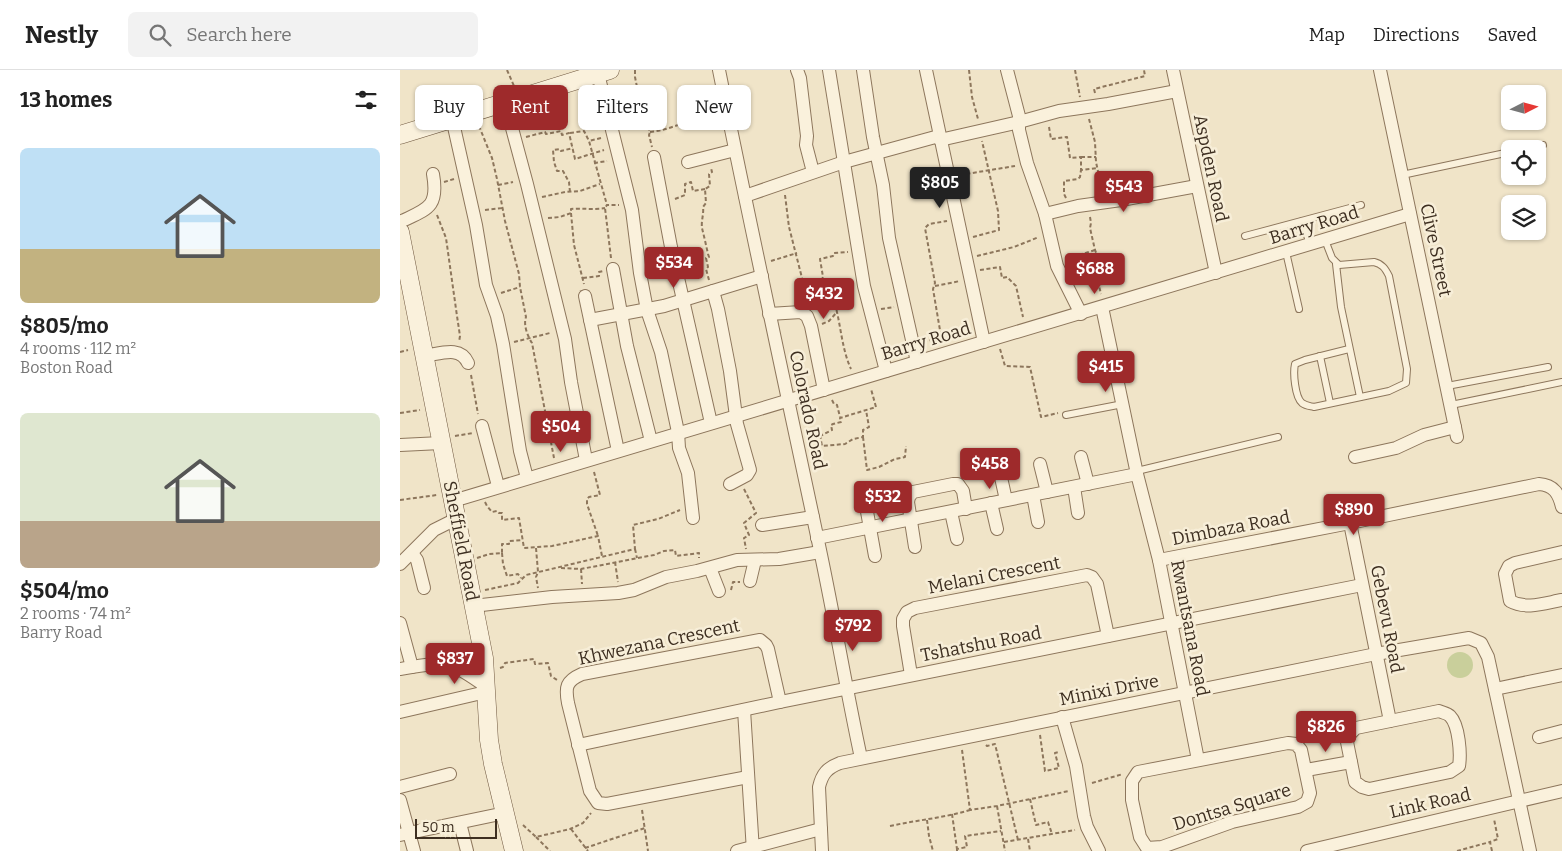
<!DOCTYPE html>
<meta charset="utf-8">
<style>
body{margin:0;font-family:Bitter,serif;background:#f2f2f2;color:#222;height:100vh;display:flex;flex-direction:column;font-size:19px;white-space:nowrap}
*{box-sizing:border-box;margin:0}
p{font-size:16px;color:#767676}
.icon{flex:none;width:28px;height:28px;fill:none;stroke:currentColor;stroke-width:2;stroke-linecap:round;stroke-linejoin:round}
.map{position:relative;flex:1;overflow:hidden}
.details{display:flex;flex-direction:column;background:#fff;width:400px}
.details>*{flex:none}
.hud{position:absolute;left:15px;top:15px;width:475px;height:45px;display:flex;gap:10px}
.needle{width:32px;rotate:84deg}
.fabs{position:absolute;left:1101px;top:15px;display:grid;gap:10px}
.fabs a{display:grid;place-items:center;width:45px;height:45px;border-radius:8px;background:#fff;box-shadow:0 1px 4px #0004;font-size:25px}
.scale{position:absolute;left:15px;bottom:12px;width:82px;box-sizing:border-box;padding-left:5px;border:2px solid #3d2e20;border-top:0;font-size:14px;line-height:18px;white-space:nowrap;color:#3d2e20;-webkit-text-stroke:4px #f7eed8;paint-order:stroke}
.price{position:absolute;translate:-50% -42px;padding:0 11px;border-radius:5px;background:#9e2a2b;color:#fff;font-size:16px;line-height:32px;filter:drop-shadow(0 1px 2px #0008)}
.price::after{content:'';position:absolute;left:50%;top:30px;width:15px;height:11px;margin-left:-8px;background:inherit;clip-path:polygon(0 0,100% 0,50% 100%)}
.price.on{background:#222;color:#fff}
ul{padding:0;list-style:none}
li{display:grid;align-content:center;gap:10px;height:265px;padding:0 20px}
li span{display:grid;place-items:center;height:155px;border-radius:8px;color:#555}
li>.icon{margin-inline-start:auto}
span .icon{width:90px;height:90px;fill:#fffc;stroke-width:1}
li b{font-size:21px}
h2{display:flex;justify-content:space-between;align-items:center;height:60px;padding:0 20px;font-size:21px}
.tag{padding:0 18px;border-radius:8px;background:#fff;box-shadow:0 1px 4px #0004;font-size:18px;line-height:45px}
.tag.on{background:#9e2a2b;color:#fff}
header{display:flex;align-items:center;gap:30px;box-sizing:border-box;height:70px;padding:0 25px;background:#fff;border-bottom:1px solid #e0e0e0}
header strong{font-size:24px}
nav{display:flex;gap:28px;margin-inline-start:auto;font-size:18px}
.search{width:350px;height:45px;background:#f2f2f2;display:flex;align-items:center;gap:12px;box-sizing:border-box;padding:0 18px;border-radius:8px;color:#767676;font-size:19px}
main{display:flex;flex:1;min-height:0}
.map>svg:first-child{display:block}
</style>
<header>
<strong>Nestly</strong>
<div class="search"><svg class="icon" aria-label="search" viewBox="0 0 24 24"><circle cx="10" cy="10" r="6"/><path d="M15 15l6 6"/></svg>Search here</div>
<nav><a>Map</a><a>Directions</a><a>Saved</a></nav>
</header>
<main>
<section class="details">
<h2>13 homes<svg class="icon" aria-label="filters" viewBox="0 0 24 24"><path d="M4 7h16M4 17h16"/><circle cx="9" cy="7" r="2"/><circle cx="15" cy="17" r="2"/></svg></h2>
<ul>
<li><span style="background:linear-gradient(#bfe0f5 65%,#c2b280 0)"><svg class="icon" aria-label="home" viewBox="0 0 24 24"><path d="M3 11l9-7 9 7M6 9v11h12V9"/></svg></span><div><b>$805/mo</b><p>4 rooms · 112 m²</p><p>Boston Road</p></div></li>
<li><span style="background:linear-gradient(#dfe7d0 70%,#b9a48a 0)"><svg class="icon" aria-label="home" viewBox="0 0 24 24"><path d="M3 11l9-7 9 7M6 9v11h12V9"/></svg></span><div><b>$504/mo</b><p>2 rooms · 74 m²</p><p>Barry Road</p></div></li>
</ul>
</section>
<div class="map">
<svg width="1162" height="781" viewBox="0 0 1162 781">
<rect width="100%" height="100%" fill="#f0e4c8"/>
<circle fill="#c9cf9b" cx="1060" cy="595" r="13"/>
<g fill="none" stroke-linecap="round" stroke-linejoin="round">
<defs>
<g id="lane">
<polyline points="1125,79 1143,75"/>
<polyline points="1002,105 1110,82"/>
<polyline points="902,151 910,174"/>
<polyline points="845,166 961,135"/>
<path d="M 925,170 L 932,188 L 939,195 L 974,192 C 982,194 985,198 989,206 L 1007,299 L 1006,313 L 989,321 L 914,337 C 910,336 906,336 902,333 C 895,327 893,303 895,294 L 905,290 L 949,279"/>
<polyline points="886,182 899,239"/>
<polyline points="936,194 941,237 960,327"/>
<polyline points="920,286 930,333"/>
<polyline points="1047,316 1148,297"/>
<polyline points="1051,335 1162,312"/>
<polyline points="666,345 723,334"/>
<polyline points="737,401 878,367"/>
</g>
<g id="street">
<path d="M 319,0 C 350,155 384,310 417,466 C 433,539 445,614 461,688"/>
<polyline points="397,0 400,8 407,66 406,75 413,102"/>
<polyline points="429,0 464,216 486,301"/>
<polyline points="463,0 473,67 483,115 489,168 517,292"/>
<polyline points="526,0 584,272"/>
<polyline points="607,0 619,46 619,60 627,93 645,144 657,196 681,244"/>
<polyline points="773,0 816,203"/>
<polyline points="980,0 1057,367"/>
<polyline points="198,4 232,140 240,203 247,240 261,282 278,362 279,378 288,403 293,448"/>
<polyline points="105,32 127,114 165,269 171,312 186,390"/>
<polyline points="52,48 76,155 86,215 97,246 103,274 120,381 127,408"/>
<polyline points="540,70 619,52 659,41 708,34 777,21"/>
<polyline points="254,87 271,177 311,353"/>
<polyline points="288,92 335,80"/>
<polyline points="345,126 444,92 539,66"/>
<polyline points="645,144 678,136 721,130 797,116"/>
<path d="M 0,152 C 27,139 39,138 33,104"/>
<polyline points="213,199 227,276 251,371"/>
<polyline points="313,221 318,239 330,301 337,354 350,400 347,405 330,414"/>
<polyline points="185,226 218,381"/>
<polyline points="702,237 737,404 759,490 798,690"/>
<polyline points="369,244 401,242 407,246 411,256 424,320"/>
<polyline points="190,250 264,236 362,206"/>
<path d="M 24,286 C 40,284 60,275 68,293"/>
<polyline points="82,356 98,416"/>
<polyline points="0,375 41,373"/>
<polyline points="681,387 688,414"/>
<polyline points="955,387 996,378 1024,365 1055,357"/>
<polyline points="640,394 647,422"/>
<polyline points="600,403 606,430"/>
<polyline points="674,417 678,443"/>
<polyline points="464,425 475,486"/>
<polyline points="633,425 638,452"/>
<polyline points="53,431 1010,144"/>
<polyline points="591,433 597,459"/>
<polyline points="551,442 557,469"/>
<polyline points="950,453 990,651"/>
<polyline points="362,455 413,447"/>
<polyline points="417,468 737,404"/>
<polyline points="515,477 508,432 509,427 513,422 553,414 558,414 563,421 566,439"/>
<path d="M 1162,482 L 1115,493 L 1109,496 L 1105,504 L 1110,531 C 1126,540 1145,533 1162,530"/>
<polyline points="12,483 17,490 24,518"/>
<path d="M 759,490 L 950,453 L 1139,414 C 1154,415 1159,424 1162,437"/>
<polyline points="0,494 34,460 56,449"/>
<polyline points="310,498 319,521"/>
<polyline points="350,511 355,490"/>
<polyline points="73,536 152,527 218,523 234,520 266,507 297,501 337,490 379,489 420,482"/>
<polyline points="0,553 12,597"/>
<path d="M 0,599 C 46,592 46,588 85,616"/>
<polyline points="511,605 503,556 503,549 507,542 515,538 687,505 692,507 697,514 708,566"/>
<polyline points="1095,619 1162,605"/>
<polyline points="344,640 353,781"/>
<path d="M 1039,641 C 1043,643 1047,643 1050,646 C 1059,655 1061,684 1059,696 L 1050,702 L 969,719 L 962,717 L 955,712 L 947,672 L 950,664 L 956,658 Z"/>
<polyline points="0,642 86,622"/>
<polyline points="662,647 676,696 684,746 687,757 699,781"/>
<polyline points="1139,667 1162,661"/>
<polygon points="888,673 896,674 901,680 910,723 907,732 898,737 832,752 762,777 747,778 740,767 732,730 732,711 738,702"/>
<polyline points="178,675 380,632 962,515"/>
<polyline points="906,700 951,692"/>
<path d="M 348,707 L 207,734 L 198,733 L 190,721 L 168,633 C 165,617 166,611 182,604 L 360,570 L 366,575 L 368,579 L 380,632"/>
<polyline points="0,717 50,704"/>
<polyline points="0,730 14,781"/>
<polyline points="60,753 67,781"/>
<polyline points="0,765 105,743"/>
<polyline points="337,781 421,759"/>
<path d="M 422,781 L 419,717 C 422,704 427,698 440,693 L 976,584 L 1069,568 L 1081,573 L 1088,587 L 1130,781"/>
<polyline points="907,781 1162,721"/>
</g>
<g id="secondary">
<polyline points="0,65 210,0"/>
<polyline points="0,162 84,588 89,670 93,694 114,781"/>
</g>
</defs>
<use href="#lane" stroke="#8d765c" stroke-width="8"/>
<use href="#street" stroke="#8d765c" stroke-width="14"/>
<use href="#secondary" stroke="#6f573f" stroke-width="19"/>
<g stroke="#8d765c" stroke-width="2" stroke-dasharray="4 2.5" stroke-linecap="butt">
<polyline points="107,0 114,16"/>
<polyline points="235,0 235,7 240,32 250,62 249,65 252,77"/>
<polyline points="569,0 572,27 578,49"/>
<polyline points="675,0 680,27"/>
<polyline points="695,23 694,19 745,6 744,0"/>
<polyline points="218,38 240,32"/>
<polyline points="689,49 695,72 696,92 702,120"/>
<path d="M 79,56 L 92,88 L 97,109 L 105,151 L 119,204 L 120,217 L 126,247 C 123,255 128,267 132,273 L 154,388"/>
<polyline points="649,57 651,69 667,67 670,88 681,87 681,100 698,98"/>
<path d="M 250,62 C 261,61 269,58 278,55 L 278,49 L 285,37 L 300,36 L 302,33 L 313,28"/>
<polyline points="170,63 184,61 189,71"/>
<polyline points="126,67 145,62 146,64 161,61 162,65 169,63 175,89 204,80"/>
<polyline points="201,68 189,71 207,135"/>
<polyline points="681,87 696,87"/>
<polyline points="194,93 207,91"/>
<polyline points="560,105 615,96"/>
<polyline points="44,112 54,109"/>
<polyline points="98,115 113,112"/>
<polyline points="170,122 169,112 163,101 157,101 154,92 153,80 160,79 161,81 173,78"/>
<polyline points="385,125 389,157 402,208 404,231"/>
<polyline points="142,127 165,122 180,121 200,114"/>
<polyline points="666,128 664,124 664,111 678,109 680,107 681,100"/>
<polyline points="275,129 285,125 285,114 291,112 293,121 305,119"/>
<polyline points="85,140 103,138"/>
<polyline points="171,143 174,175 184,214"/>
<polyline points="37,145 46,168 57,246 60,266 59,272"/>
<polyline points="690,147 691,153 690,158 695,180 702,197 703,207 697,208 701,224"/>
<path d="M 148,148 L 160,147 L 171,143 L 171,139 C 183,138 194,140 205,138"/>
<polyline points="573,167 599,160 598,141 582,71"/>
<polyline points="695,180 682,184 689,210 697,208"/>
<polyline points="577,186 614,177 639,167"/>
<polyline points="211,188 205,138 207,135 219,135"/>
<polyline points="371,191 397,183"/>
<polyline points="685,194 697,190"/>
<polyline points="580,200 600,197 602,208 607,207 616,216 623,247"/>
<polyline points="183,208 199,206 199,202 203,201"/>
<path d="M 309,210 L 306,199 L 308,197 L 306,188 L 309,187 L 308,184 C 306,175 304,166 302,158 C 301,151 304,144 303,137 L 306,133 L 305,119 L 310,116 L 309,104 L 312,102 L 311,98"/>
<path d="M 421,212 L 421,219 L 422,223 L 431,222 C 441,247 440,275 451,299"/>
<polyline points="403,215 421,212 423,207 420,189 433,186 434,183 448,182"/>
<polyline points="535,216 560,211"/>
<polyline points="101,223 120,217"/>
<polyline points="404,227 422,223"/>
<polyline points="481,239 494,237"/>
<polyline points="422,254 429,251 437,242"/>
<polyline points="523,271 541,269"/>
<polyline points="114,272 150,263"/>
<polyline points="542,272 533,219 535,213 525,158 529,154 547,151"/>
<polyline points="600,279 605,296 630,297 641,347 658,343"/>
<polyline points="0,282 8,280"/>
<polyline points="71,305 78,344"/>
<polyline points="432,330 434,334 437,335 440,347"/>
<polyline points="0,343 20,340"/>
<polyline points="420,365 422,376 445,374 453,369 463,367 463,360 469,357 466,340"/>
<polyline points="55,366 73,363"/>
<polyline points="463,367 467,400 479,397 495,389 505,387 506,376"/>
<polyline points="407,370 418,367 432,360 431,355 433,354 441,352 440,348 476,337 471,319"/>
<polyline points="194,402 200,425 189,427 187,429 187,434 198,466"/>
<polyline points="344,419 356,443 344,453 349,465 344,468 346,479"/>
<polyline points="0,430 37,425"/>
<polyline points="85,432 87,436 92,442 97,441 99,443 102,443 102,450 119,448 124,478 152,476 198,466 202,486"/>
<polyline points="136,478 138,502 136,507 138,518"/>
<polyline points="235,479 237,488"/>
<polyline points="102,483 103,494 107,506 118,504 121,508"/>
<polyline points="77,488 89,484 102,483 102,474 109,474 109,471 122,470"/>
<polyline points="215,492 218,512"/>
<polyline points="161,498 181,499 254,485 264,481 275,480 276,486 299,483 299,488"/>
<polyline points="181,499 182,514"/>
<polyline points="85,520 118,513 126,505 235,479 233,455 258,449 280,440"/>
<polyline points="331,520 333,512 340,512"/>
<polyline points="100,598 103,597 105,593 134,589 135,594 148,593 151,606 157,610"/>
<polyline points="640,665 645,701 659,698 655,683 659,682"/>
<polyline points="586,675 587,676 595,674 618,770"/>
<polyline points="562,680 570,740 597,736 669,721"/>
<polyline points="692,713 723,704"/>
<polyline points="630,729 636,755 648,752 652,764"/>
<polyline points="597,736 605,781"/>
<polyline points="242,740 248,781"/>
<polyline points="552,744 557,779"/>
<polyline points="527,750 529,766 533,781"/>
<polyline points="123,755 136,767 170,759 183,753 191,743"/>
<path d="M 490,756 C 517,750 544,748 570,740"/>
<polyline points="171,759 188,781"/>
<polyline points="136,767 150,781"/>
<polyline points="628,769 630,781"/>
<polyline points="604,772 675,760"/>
<polyline points="185,778 245,758"/>
<polyline points="557,781 557,779 567,777 565,766 601,761"/>
<polyline points="1057,781 1090,772"/>
<polyline points="1092,781 1090,772 1098,769 1094,749"/>
</g>
<use href="#lane" stroke="#faf1dc" stroke-width="6"/>
<use href="#street" stroke="#faf1dc" stroke-width="12"/>
<use href="#secondary" stroke="#faf1dc" stroke-width="18"/>
</g>
<g text-anchor="middle" stroke-width="5" stroke-linejoin="round" paint-order="stroke">
<g font-size="18" fill="#3d2e20" stroke="#f7eed8">
<text transform="translate(811 98) rotate(78)" y="6">Aspden Road</text>
<text transform="translate(914 155) rotate(-17)" y="6">Barry Road</text>
<text transform="translate(1036 180) rotate(78)" y="6">Clive Street</text>
<text transform="translate(526 271) rotate(-17)" y="6">Barry Road</text>
<text transform="translate(408 340) rotate(78)" y="6">Colorado Road</text>
<text transform="translate(831 458) rotate(-11)" y="6">Dimbaza Road</text>
<text transform="translate(61 471) rotate(79)" y="6">Sheffield Road</text>
<text transform="translate(594 505) rotate(-11)" y="6">Melani Crescent</text>
<text transform="translate(987 549) rotate(79)" y="6">Gebevu Road</text>
<text transform="translate(790 558) rotate(79)" y="6">Rwantsana Road</text>
<text transform="translate(259 572) rotate(-12)" y="6">Khwezana Crescent</text>
<text transform="translate(581 574) rotate(-11)" y="6">Tshatshu Road</text>
<text transform="translate(709 620) rotate(-11)" y="6">Minixi Drive</text>
<text transform="translate(1030 733) rotate(-13)" y="6">Link Road</text>
<text transform="translate(832 737) rotate(-17)" y="6">Dontsa Square</text>
</g>
</g>
</svg>
<div class="fabs">
<a><svg class="needle" viewBox="-14 -14 28 28"><path d="M0-13l5 13h-10z" fill="#e53935"/><path d="M0 13l5-13h-10z" fill="#767676"/></svg></a>
<a><svg class="icon" aria-label="locate" viewBox="0 0 24 24"><circle cx="12" cy="12" r="6"/><path d="M12 2v4M12 18v4M2 12h4M18 12h4"/></svg></a>
<a><svg class="icon" aria-label="layers" viewBox="0 0 24 24"><path d="M12 4l9 5-9 5-9-5zM3 14l9 5 9-5"/></svg></a>
</div>
<div class="scale">50 m</div>
<b class="price on" style="left:540px;top:139px">$805</b>
<b class="price" style="left:724px;top:143px">$543</b>
<b class="price" style="left:274px;top:219px">$534</b>
<b class="price" style="left:695px;top:225px">$688</b>
<b class="price" style="left:424px;top:250px">$432</b>
<b class="price" style="left:706px;top:323px">$415</b>
<b class="price" style="left:161px;top:383px">$504</b>
<b class="price" style="left:590px;top:420px">$458</b>
<b class="price" style="left:483px;top:453px">$532</b>
<b class="price" style="left:954px;top:466px">$890</b>
<b class="price" style="left:453px;top:582px">$792</b>
<b class="price" style="left:55px;top:615px">$837</b>
<b class="price" style="left:926px;top:683px">$826</b>
<div class="hud">
<a class="tag">Buy</a>
<a class="tag on">Rent</a>
<a class="tag">Filters</a>
<a class="tag">New</a>
</div>
</div>
</main>
